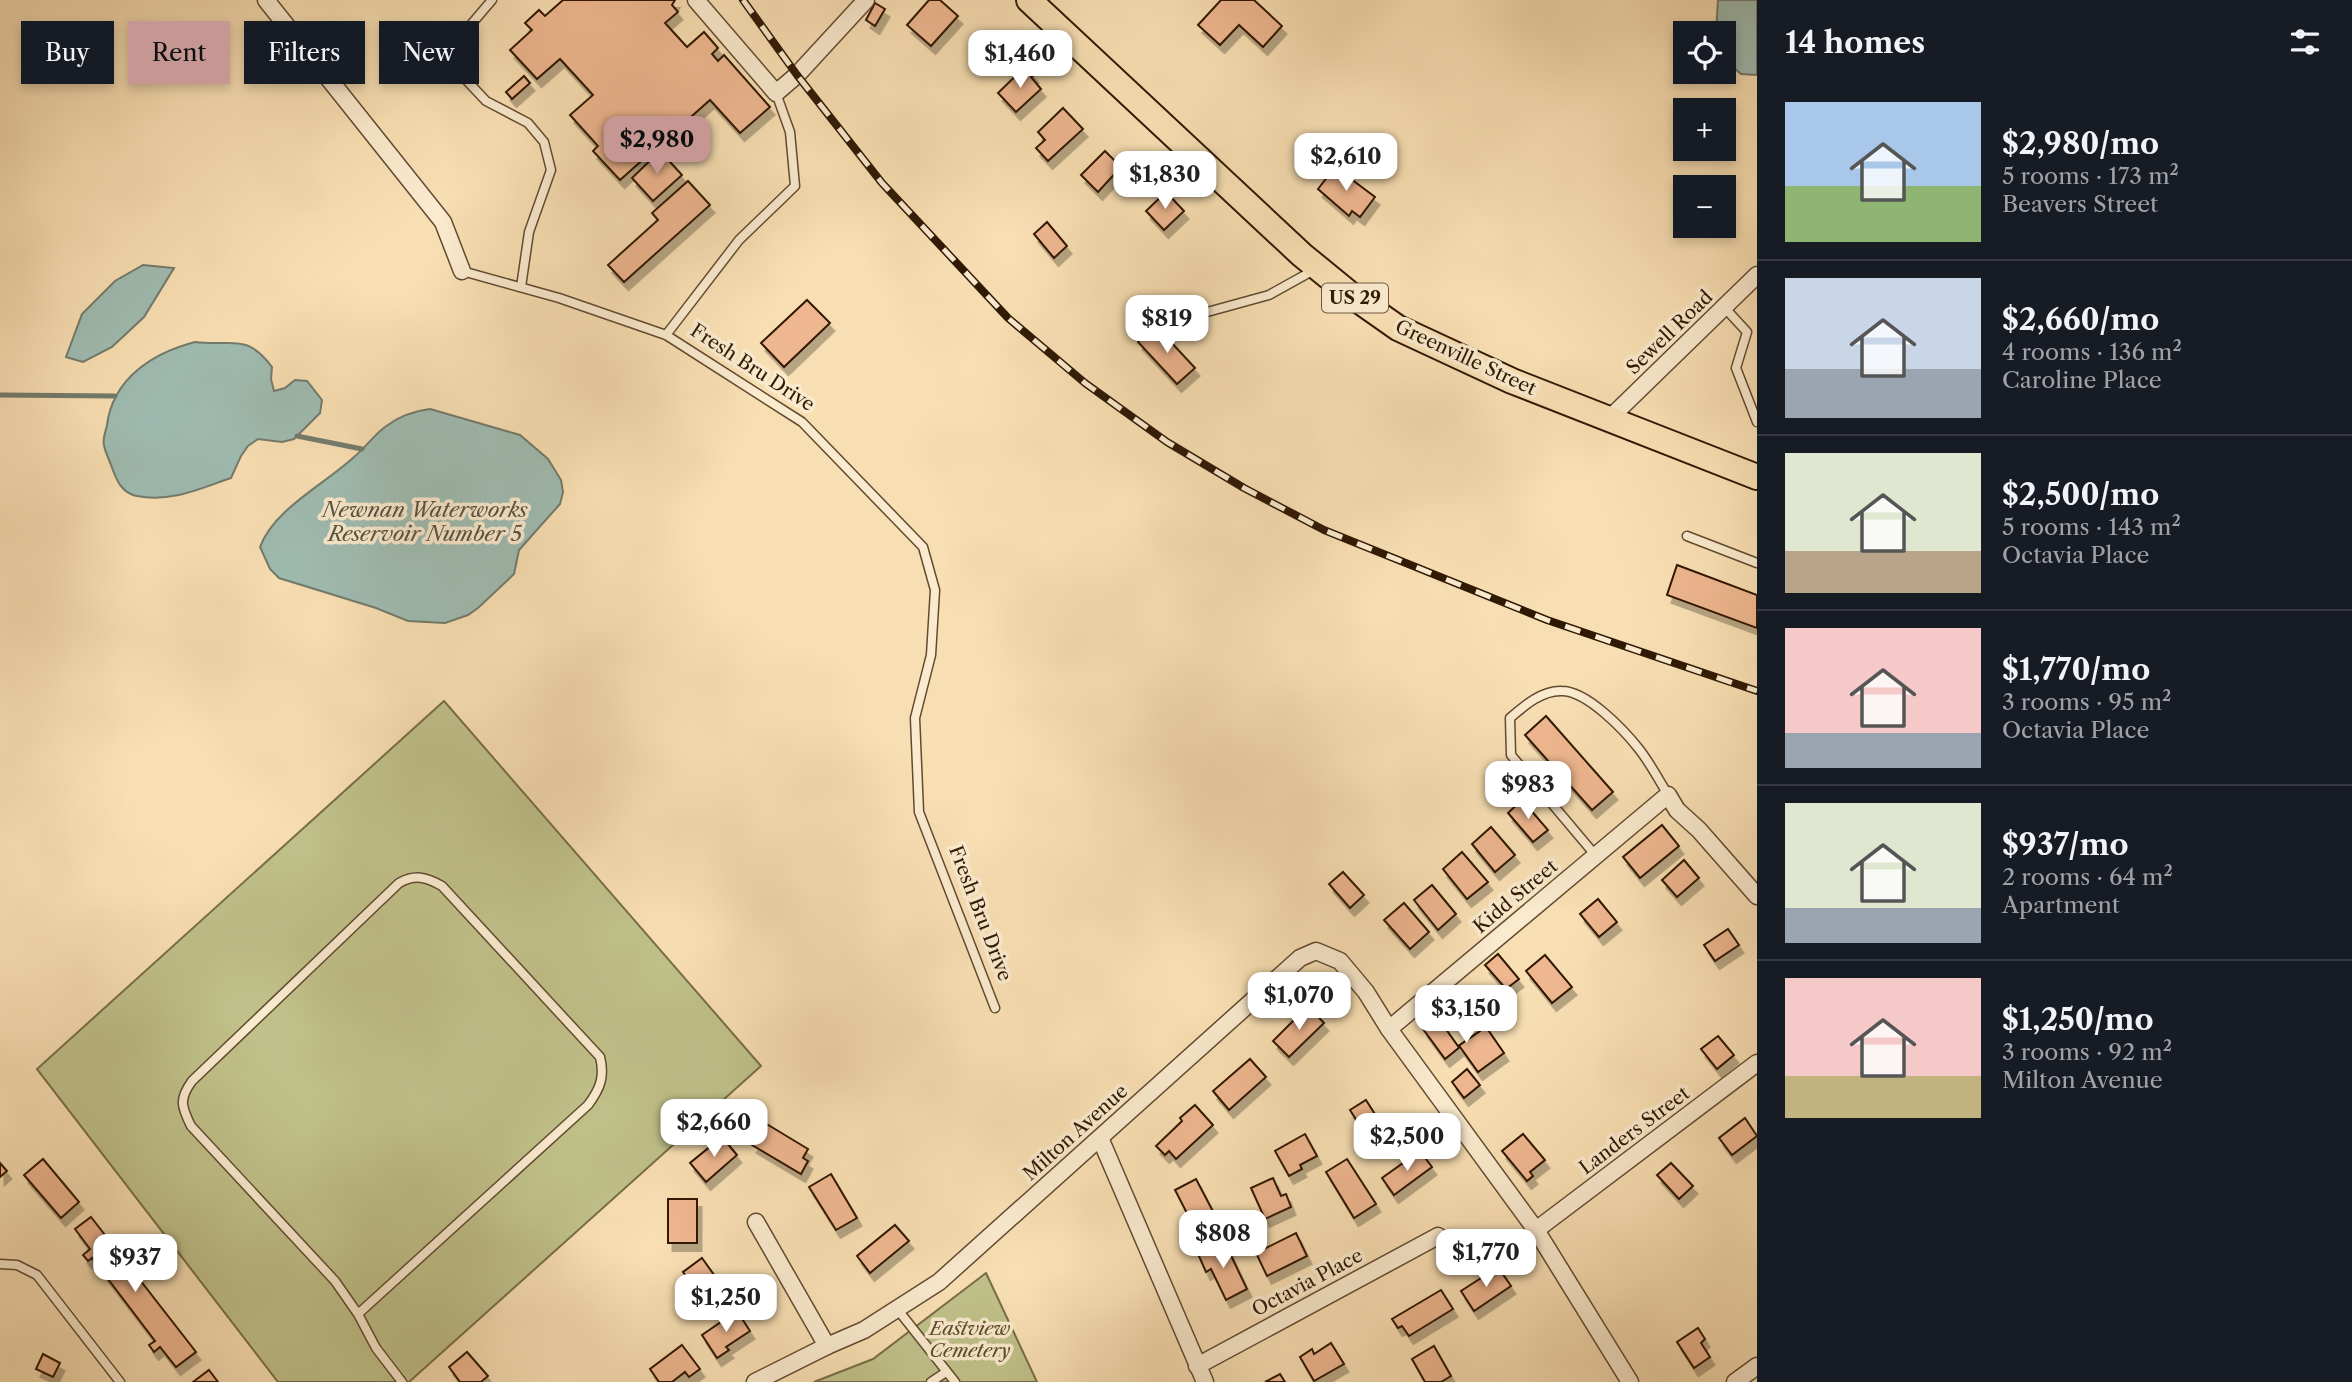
<!DOCTYPE html>
<meta charset="utf-8">
<style>
body{margin:0;font-family:"Libre Caslon Text",serif;background:#242831;color:#f1f3f6;height:100vh;display:flex;flex-direction:column;font-size:26px;white-space:nowrap}
*{box-sizing:border-box;margin:0}
p{font-size:23px;color:#9ea1a6}
.icon{flex:none;width:38px;height:38px;fill:none;stroke:currentColor;stroke-width:2;stroke-linecap:round;stroke-linejoin:round}
.map{position:relative;flex:1;overflow:hidden}
.sheet{display:flex;flex-direction:column;background:#171b24;width:595px}
.sheet>*{flex:none}
.banner{position:absolute;left:21px;top:21px;width:665px;height:63px;display:flex;gap:14px}
.controls{position:absolute;left:1673px;top:21px;display:grid;gap:14px}
.controls a{display:grid;place-items:center;width:63px;height:63px;border-radius:0px;background:#171b24;box-shadow:0 4px 10px #0003;font-size:35px}
.price{position:absolute;translate:-50% -60px;padding:0 16px;border-radius:14px;background:#fff;color:#222;font-size:23px;line-height:46px;filter:drop-shadow(0 2px 4px #0008)}
.price::after{content:'';position:absolute;left:50%;top:42px;width:21px;height:16px;margin-left:-10px;background:inherit;clip-path:polygon(0 0,100% 0,50% 100%)}
.price.current{background:#c59692;color:#111}
ul{padding:0;list-style:none}
li{display:flex;align-items:center;gap:21px;height:175px;padding:0 28px}
li+li{border-top:2px solid #363941}
li span{display:grid;place-items:center;flex:none;width:196px;height:140px;border-radius:0px;color:#555}
li>.icon{margin-inline-start:auto}
span .icon{width:84px;height:84px;fill:#fffc;stroke-width:1}
li b{font-size:30px}
h2{display:flex;justify-content:space-between;align-items:center;height:84px;padding:0 28px;font-size:30px}
.tag{padding:0 24px;border-radius:0px;background:#171b24;box-shadow:0 4px 10px #0003;font-size:24px;line-height:63px}
.tag.current{background:#c59692;color:#111}
main{display:flex;flex:1;min-height:0}
.map>svg:first-child{display:block}
</style>
<main>
<div class="map">
<svg width="1757" height="1382" viewBox="0 0 1757 1382">
<defs>
<filter id="shadow"><feDropShadow dx="4.5" dy="8" stdDeviation="0" flood-color="#0004"/></filter>
</defs>
<rect width="100%" height="100%" fill="#f8dfb3"/>
<filter id="stains"><feTurbulence type="fractalNoise" baseFrequency=".00286" numOctaves="4"/><feColorMatrix values="0 0 0 0 .2 0 0 0 0 .09 0 0 0 0 .02 0 0 0 .5 -.17"/></filter>
<radialGradient id="worn" r=".72"><stop offset=".6" stop-color="#630" stop-opacity="0"/><stop offset="1" stop-color="#630" stop-opacity=".3"/></radialGradient>
<g fill="#c0c18a" stroke="#786d47" stroke-width="2">
<polygon points="444,701 761,1066 409,1382 278,1382 37,1069"/>
<polygon points="986,1273 1037,1382 814,1382 873,1359"/>
</g>
<g fill="#9fbcb2" stroke="#737b6c" stroke-width="2">
<polygon points="1718,0 1757,0 1757,75 1741,74 1724,59 1724,33 1716,33"/>
<polygon points="143,265 174,268 144,317 112,347 83,362 66,357 82,314 115,281"/>
<path d="M 195,342 C 232,347 246,332 272,367 L 271,379 L 274,391 L 285,388 L 295,380 L 307,381 L 322,400 L 320,413 L 294,439 L 282,442 L 258,439 L 248,446 L 241,456 L 231,478 C 201,488 171,503 137,496 C 121,493 116,479 111,465 C 109,459 105,452 104,445 C 102,439 106,431 107,425 C 113,378 153,353 195,342 Z"/>
<path d="M 430,409 L 520,435 L 548,459 L 561,480 L 563,492 L 560,504 L 519,550 L 514,574 L 478,608 L 468,615 L 445,623 L 408,621 L 376,608 L 279,578 L 270,569 L 260,547 C 274,509 325,484 354,457 C 365,448 374,435 385,427 C 399,416 413,411 430,409 Z"/>
</g>
<g fill="none" stroke-linecap="round" stroke-linejoin="round">
<g stroke="#737b6c" stroke-width="5">
<polyline points="0,395 115,396"/>
<polyline points="297,436 362,449"/>
</g>
</g>
<g fill="#efb790" stroke="#301904" stroke-width="2" filter="url(#shadow)">
<polygon points="563,0 675,0 672,5 678,12 665,23 687,47 704,32 718,48 712,54 718,61 724,55 770,107 740,133 710,100 620,180 593,151 598,146 570,115 593,95 560,59 537,79 510,50 532,30 525,23 539,10 545,16"/>
<polygon points="929,0 940,0 958,16 931,46 907,25"/>
<polygon points="1221,0 1254,0 1282,26 1263,47 1239,25 1220,45 1198,25"/>
<polygon points="875,3 885,9 875,26 866,20"/>
<polygon points="1026,66 1034,75 1031,77 1041,89 1016,112 998,93"/>
<polygon points="524,76 530,83 512,99 506,92"/>
<polygon points="1063,108 1083,129 1048,161 1036,148 1045,140 1038,132"/>
<polygon points="660,151 682,175 653,201 632,178"/>
<polygon points="1105,151 1121,167 1098,192 1081,175"/>
<polygon points="1335,167 1375,197 1360,217 1352,211 1349,216 1318,189"/>
<polygon points="688,181 710,205 624,282 608,265 658,220 652,213"/>
<polygon points="1166,192 1184,211 1164,230 1146,211"/>
<polygon points="1047,222 1067,246 1054,258 1034,234"/>
<polygon points="807,300 830,323 784,367 761,343"/>
<polygon points="1156,326 1195,368 1177,384 1138,342"/>
<polygon points="1677,565 1757,595 1757,628 1667,595"/>
<polygon points="1546,716 1613,792 1592,810 1525,735"/>
<polygon points="1522,800 1548,830 1533,842 1508,813"/>
<polygon points="1662,825 1679,846 1640,878 1623,857"/>
<polygon points="1491,827 1515,855 1495,872 1472,844"/>
<polygon points="1462,852 1488,882 1467,899 1443,869"/>
<polygon points="1684,860 1699,878 1677,897 1662,880"/>
<polygon points="1343,872 1364,895 1350,908 1329,884"/>
<polygon points="1432,885 1456,914 1438,930 1414,900"/>
<polygon points="1598,899 1617,922 1599,937 1580,914"/>
<polygon points="1404,903 1429,932 1410,949 1384,920"/>
<polygon points="1728,929 1739,945 1715,961 1704,945"/>
<polygon points="1498,954 1519,979 1506,989 1485,965"/>
<polygon points="1545,955 1572,987 1552,1003 1526,971"/>
<polygon points="1308,1006 1324,1023 1289,1057 1273,1041"/>
<polygon points="1438,1018 1458,1046 1486,1027 1504,1053 1478,1072 1460,1047 1445,1059 1423,1029"/>
<polygon points="1718,1036 1734,1055 1717,1069 1701,1049"/>
<polygon points="1250,1059 1266,1077 1229,1110 1213,1091"/>
<polygon points="1467,1069 1480,1085 1464,1098 1452,1082"/>
<polygon points="1366,1100 1383,1127 1367,1137 1350,1110"/>
<polygon points="1195,1105 1213,1125 1176,1159 1169,1151 1165,1155 1156,1146 1182,1121 1180,1118"/>
<polygon points="1745,1118 1757,1136 1732,1155 1719,1138"/>
<polygon points="765,1123 808,1149 803,1158 808,1161 801,1174 752,1145"/>
<polygon points="1305,1134 1317,1156 1300,1165 1302,1169 1289,1176 1275,1151"/>
<polygon points="1523,1134 1545,1160 1530,1172 1533,1176 1527,1181 1502,1151"/>
<polygon points="722,1137 737,1155 706,1182 690,1163"/>
<polygon points="1420,1151 1432,1167 1394,1195 1382,1178"/>
<polygon points="43,1159 79,1202 61,1218 24,1175"/>
<polygon points="1347,1159 1376,1204 1354,1218 1326,1172"/>
<polygon points="0,1163 7,1171 0,1177"/>
<polygon points="1671,1163 1693,1186 1679,1199 1657,1175"/>
<polygon points="831,1174 857,1218 836,1230 809,1187"/>
<polygon points="1273,1178 1281,1196 1286,1194 1291,1207 1265,1219 1251,1188"/>
<polygon points="1196,1179 1217,1219 1190,1234 1183,1220 1189,1217 1175,1190"/>
<rect x="668" y="1199" width="29" height="44"/>
<polygon points="91,1217 196,1352 176,1367 160,1347 154,1352 149,1345 155,1341 92,1258 88,1261 83,1255 90,1249 75,1229"/>
<polygon points="895,1225 909,1241 870,1273 857,1256"/>
<polygon points="1296,1233 1307,1256 1267,1276 1256,1253"/>
<polygon points="1224,1241 1247,1289 1226,1300 1211,1269 1206,1272 1198,1254"/>
<polygon points="702,1258 722,1286 703,1299 683,1272"/>
<polygon points="1498,1267 1511,1286 1474,1311 1461,1291"/>
<polygon points="1441,1290 1453,1309 1409,1336 1402,1326 1398,1328 1392,1319"/>
<polygon points="737,1311 750,1331 726,1347 729,1350 717,1358 702,1335"/>
<polygon points="1698,1328 1705,1339 1701,1343 1710,1357 1694,1368 1677,1342"/>
<polygon points="1331,1343 1344,1364 1314,1381 1300,1357 1312,1349 1314,1354"/>
<polygon points="682,1345 700,1369 689,1377 685,1372 672,1382 659,1382 650,1369"/>
<polygon points="1434,1346 1451,1376 1441,1382 1425,1382 1412,1359"/>
<polygon points="467,1352 488,1376 481,1382 460,1382 449,1367"/>
<polygon points="43,1354 60,1363 53,1377 36,1369"/>
<polygon points="209,1370 218,1382 193,1382"/>
<polygon points="1280,1374 1285,1382 1265,1382"/>
</g>
<g fill="none" stroke-linecap="round" stroke-linejoin="round">
<defs>
<g id="lane">
<polyline points="492,0 457,41 454,67 486,101 528,123 544,142 551,170 529,232 521,287"/>
<polyline points="462,271 559,298 666,335 802,422 923,547 935,590 931,655 915,718 919,812 995,1008"/>
<polyline points="1724,307 1747,332 1736,368 1757,422"/>
<polyline points="1200,314 1269,295 1314,270"/>
<polyline points="666,335 739,240 795,186 790,132 776,93"/>
<polyline points="1687,536 1757,563"/>
<path d="M 1596,856 L 1511,755 L 1510,718 C 1524,706 1542,690 1562,691 C 1587,691 1624,730 1639,749 C 1650,763 1659,780 1668,795"/>
<polyline points="0,1264 17,1265 37,1275 120,1382"/>
<polyline points="898,1310 955,1382"/>
<path d="M 358,1314 L 588,1105 C 600,1089 605,1077 600,1057 L 442,886 C 426,877 415,874 399,883 L 192,1081 C 179,1099 181,1106 191,1126 L 335,1281 L 358,1314 L 376,1348 L 402,1382"/>
<polyline points="931,1382 946,1372"/>
</g>
<g id="street">
<polyline points="266,0 443,222 462,271"/>
<polyline points="696,0 776,93 797,75 866,0"/>
<polyline points="1610,418 1757,275"/>
<polyline points="1389,1029 1668,795 1677,810 1699,830 1757,896"/>
<polyline points="1100,1138 1205,1382"/>
<polyline points="756,1222 827,1346"/>
<polyline points="1536,1230 1757,1063"/>
<polyline points="1197,1366 1438,1236"/>
<polyline points="755,1382 827,1346 864,1330 939,1282 1300,958 1316,951 1340,961 1366,992 1389,1029 1536,1230 1630,1382"/>
<polyline points="1735,1382 1757,1366"/>
</g>
<polyline id="primary" points="1029,0 1302,255 1351,295 1398,328 1512,381 1757,477"/>
</defs>
<use href="#lane" stroke="#624a30" stroke-width="11"/>
<use href="#street" stroke="#624a30" stroke-width="19"/>
<use href="#primary" stroke="#301904" stroke-width="28"/>
<use href="#lane" stroke="#faeace" stroke-width="8"/>
<use href="#street" stroke="#faeace" stroke-width="16"/>
<use href="#primary" stroke="#f8dfb3" stroke-width="24"/>
<defs>
<polyline id="rail" points="743,0 797,75 882,183 1008,318 1085,383 1167,442 1244,488 1324,530 1547,620 1757,691"/>
</defs>
<use href="#rail" stroke="#301904" stroke-width="8"/>
<use href="#rail" stroke="#faeace" stroke-width="5" stroke-dasharray="16" stroke-linecap="butt"/>
</g>
<g text-anchor="middle" stroke-width="7" stroke-linejoin="round" paint-order="stroke">
<rect fill="#faeace" stroke="#6d5841" stroke-width="2" x="1322" y="283.5" width="66" height="29" rx="5"/>
<g font-size="18" font-weight="bold" fill="#301904">
<text x="1355" y="304">US 29</text>
</g>
<g font-size="19" fill="#301904" stroke="#faeace">
<text transform="translate(1669 332) rotate(-44)" y="7">Sewell Road</text>
<text transform="translate(1466 357) rotate(25)" y="7">Greenville Street</text>
<text transform="translate(753 367) rotate(33)" y="7">Fresh Bru Drive</text>
<text transform="translate(1515 896) rotate(-40)" y="7">Kidd Street</text>
<text transform="translate(981 913) rotate(69)" y="7">Fresh Bru Drive</text>
<text transform="translate(1634 1130) rotate(-37)" y="7">Landers Street</text>
<text transform="translate(1075 1132) rotate(-42)" y="7">Milton Avenue</text>
<text transform="translate(1307 1282) rotate(-28)" y="7">Octavia Place</text>
</g>
<g font-size="19" font-style="italic" fill="#5b4b2c" stroke="#faeace">
<text x="970" y="1335">Eastview<tspan x="970" dy="22">Cemetery</tspan></text>
</g>
<g font-size="21" font-style="italic" fill="#575241" stroke="#faeace">
<text x="425" y="517">Newnan Waterworks<tspan x="425" dy="24">Reservoir Number 5</tspan></text>
</g>
</g>
<rect width="100%" height="100%" filter="url(#stains)"/>
<rect width="100%" height="100%" fill="url(#worn)"/>
</svg>
<div class="controls">
<a><svg class="icon" aria-label="locate" viewBox="0 0 24 24"><circle cx="12" cy="12" r="6"/><path d="M12 2v4M12 18v4M2 12h4M18 12h4"/></svg></a>
<a>+</a>
<a>−</a>
</div>
<b class="price" style="left:1020px;top:90px">$1,460</b>
<b class="price current" style="left:657px;top:176px">$2,980</b>
<b class="price" style="left:1346px;top:193px">$2,610</b>
<b class="price" style="left:1165px;top:211px">$1,830</b>
<b class="price" style="left:1167px;top:355px">$819</b>
<b class="price" style="left:1528px;top:821px">$983</b>
<b class="price" style="left:1299px;top:1032px">$1,070</b>
<b class="price" style="left:1466px;top:1045px">$3,150</b>
<b class="price" style="left:714px;top:1159px">$2,660</b>
<b class="price" style="left:1407px;top:1173px">$2,500</b>
<b class="price" style="left:1223px;top:1270px">$808</b>
<b class="price" style="left:1486px;top:1289px">$1,770</b>
<b class="price" style="left:135px;top:1294px">$937</b>
<b class="price" style="left:726px;top:1334px">$1,250</b>
<div class="banner">
<a class="tag">Buy</a>
<a class="tag current">Rent</a>
<a class="tag">Filters</a>
<a class="tag">New</a>
</div>
</div>
<section class="sheet">
<h2>14 homes<svg class="icon" aria-label="filters" viewBox="0 0 24 24"><path d="M4 7h16M4 17h16"/><circle cx="9" cy="7" r="2"/><circle cx="15" cy="17" r="2"/></svg></h2>
<ul>
<li><span style="background:linear-gradient(#a9c7e8 60%,#8fb573 0)"><svg class="icon" aria-label="home" viewBox="0 0 24 24"><path d="M3 11l9-7 9 7M6 9v11h12V9"/></svg></span><div><b>$2,980/mo</b><p>5 rooms · 173 m²</p><p>Beavers Street</p></div></li>
<li><span style="background:linear-gradient(#c9d6e8 65%,#9aa5b1 0)"><svg class="icon" aria-label="home" viewBox="0 0 24 24"><path d="M3 11l9-7 9 7M6 9v11h12V9"/></svg></span><div><b>$2,660/mo</b><p>4 rooms · 136 m²</p><p>Caroline Place</p></div></li>
<li><span style="background:linear-gradient(#dfe7d0 70%,#b9a48a 0)"><svg class="icon" aria-label="home" viewBox="0 0 24 24"><path d="M3 11l9-7 9 7M6 9v11h12V9"/></svg></span><div><b>$2,500/mo</b><p>5 rooms · 143 m²</p><p>Octavia Place</p></div></li>
<li><span style="background:linear-gradient(#f6c9c9 75%,#9aa5b1 0)"><svg class="icon" aria-label="home" viewBox="0 0 24 24"><path d="M3 11l9-7 9 7M6 9v11h12V9"/></svg></span><div><b>$1,770/mo</b><p>3 rooms · 95 m²</p><p>Octavia Place</p></div></li>
<li><span style="background:linear-gradient(#dfe7d0 75%,#9aa5b1 0)"><svg class="icon" aria-label="home" viewBox="0 0 24 24"><path d="M3 11l9-7 9 7M6 9v11h12V9"/></svg></span><div><b>$937/mo</b><p>2 rooms · 64 m²</p><p>Apartment</p></div></li>
<li><span style="background:linear-gradient(#f6c9c9 70%,#c2b280 0)"><svg class="icon" aria-label="home" viewBox="0 0 24 24"><path d="M3 11l9-7 9 7M6 9v11h12V9"/></svg></span><div><b>$1,250/mo</b><p>3 rooms · 92 m²</p><p>Milton Avenue</p></div></li>
</ul>
</section>
</main>
